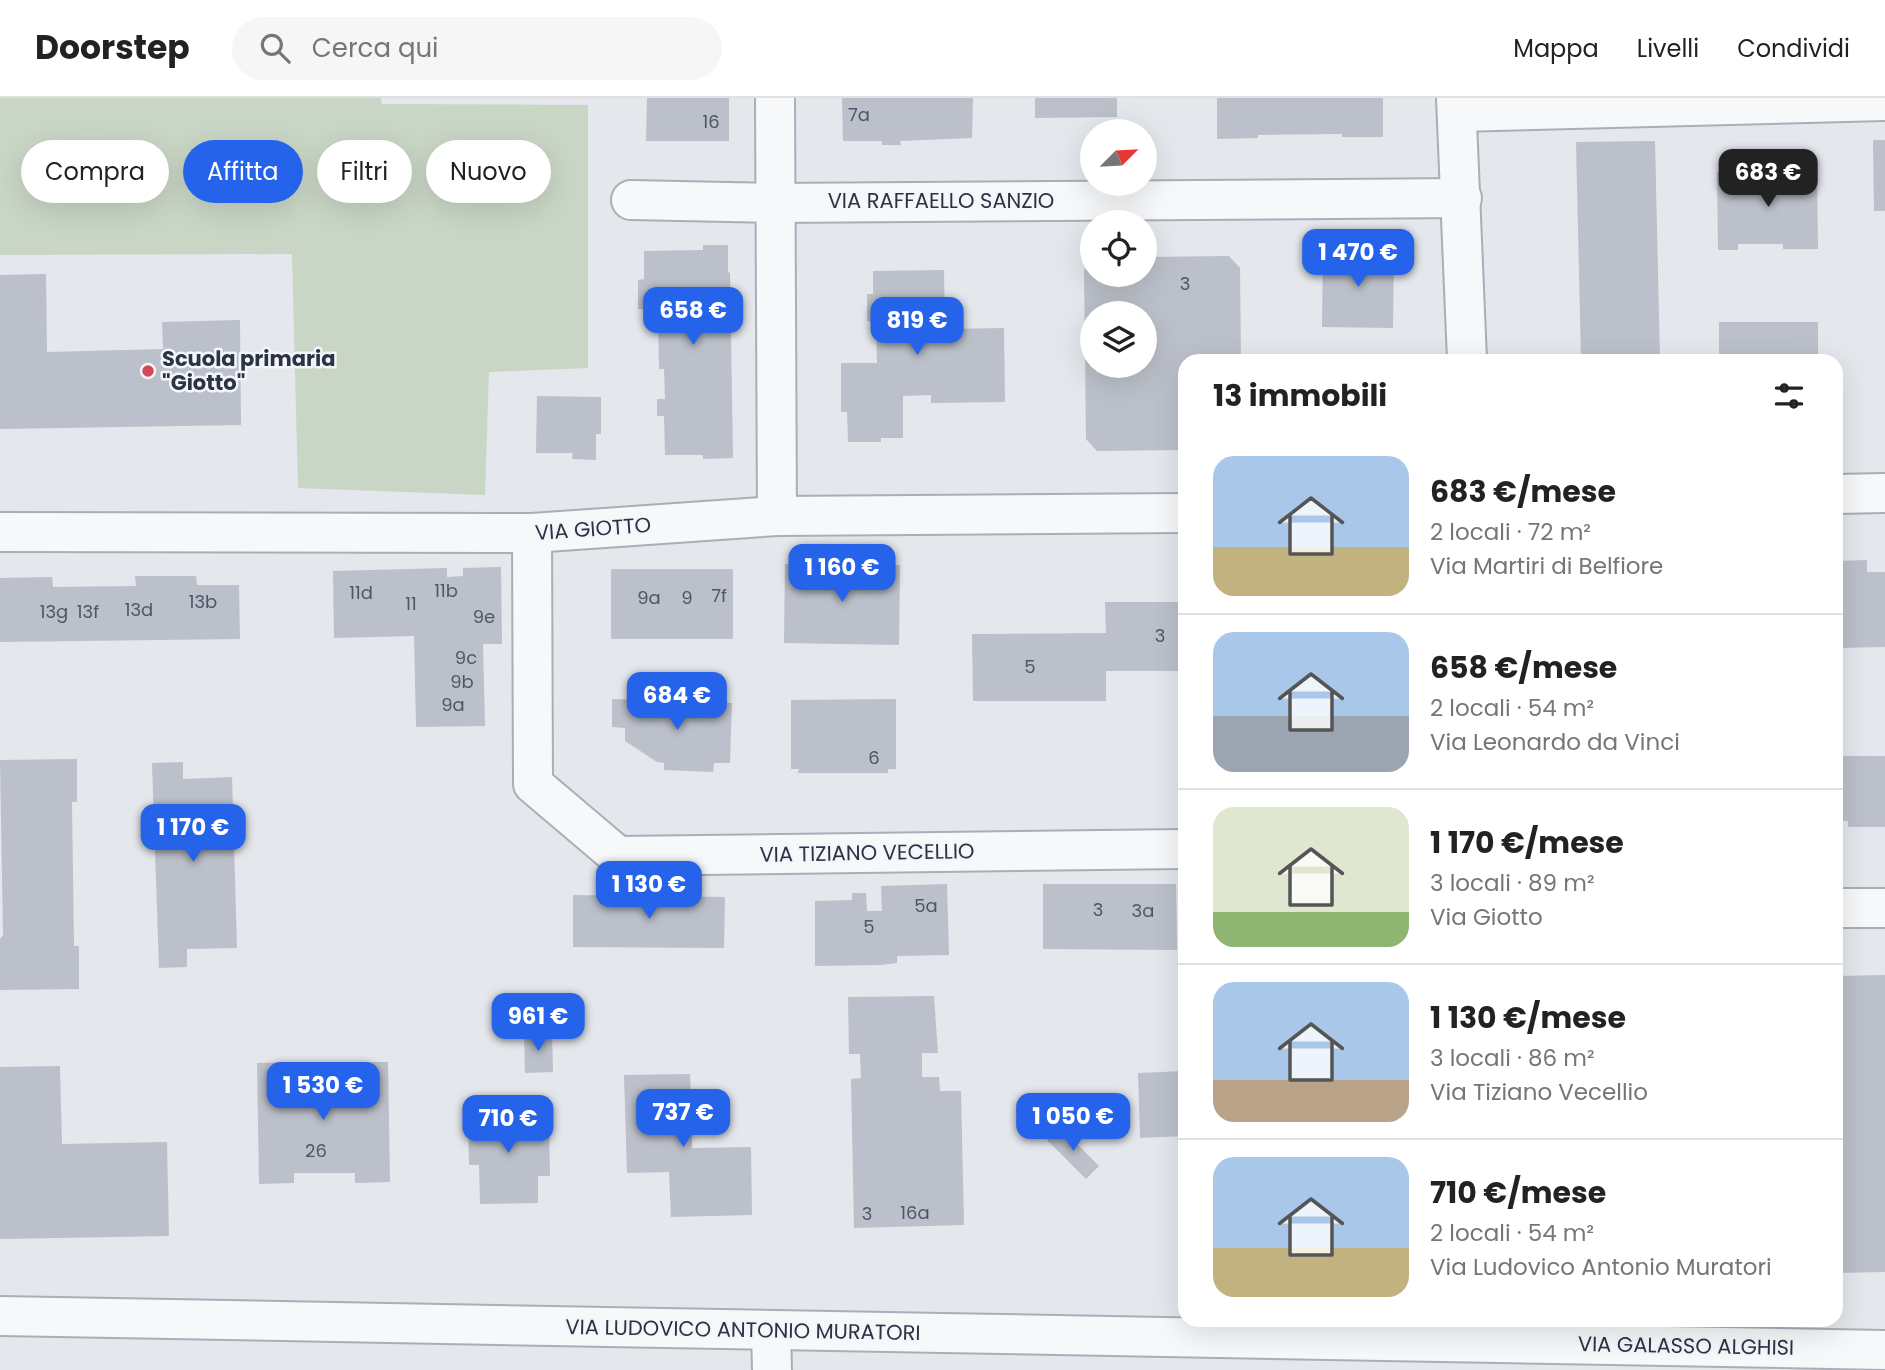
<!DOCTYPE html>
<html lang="it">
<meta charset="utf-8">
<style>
body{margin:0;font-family:Poppins,sans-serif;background:#f6f6f6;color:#222;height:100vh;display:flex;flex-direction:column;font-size:26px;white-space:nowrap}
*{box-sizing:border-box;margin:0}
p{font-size:23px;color:#767676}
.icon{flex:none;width:38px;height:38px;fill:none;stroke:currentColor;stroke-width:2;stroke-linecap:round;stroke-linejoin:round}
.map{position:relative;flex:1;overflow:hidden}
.panel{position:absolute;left:1178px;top:256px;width:665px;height:973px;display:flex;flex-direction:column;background:#fff;border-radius:21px;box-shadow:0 7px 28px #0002}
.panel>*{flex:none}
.top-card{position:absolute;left:21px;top:42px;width:665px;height:63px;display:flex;gap:14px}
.needle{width:46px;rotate:66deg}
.tools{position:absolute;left:1080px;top:21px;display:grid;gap:14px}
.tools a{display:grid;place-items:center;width:77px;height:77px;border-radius:50%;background:#fff;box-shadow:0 7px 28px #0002;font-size:35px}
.price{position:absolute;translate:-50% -60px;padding:0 16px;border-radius:14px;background:#2563eb;color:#fff;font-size:23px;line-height:46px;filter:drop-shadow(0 2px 4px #0008)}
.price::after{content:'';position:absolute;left:50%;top:42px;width:21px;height:16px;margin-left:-10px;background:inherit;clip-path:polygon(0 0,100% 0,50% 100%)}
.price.on{background:#222;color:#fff}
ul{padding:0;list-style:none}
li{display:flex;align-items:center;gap:21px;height:175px;padding:0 35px}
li+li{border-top:2px solid #e0e0e0}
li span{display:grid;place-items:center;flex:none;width:196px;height:140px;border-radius:21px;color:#555}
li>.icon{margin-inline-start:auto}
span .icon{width:84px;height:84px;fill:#fffc;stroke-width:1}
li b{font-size:30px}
h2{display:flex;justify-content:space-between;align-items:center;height:84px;padding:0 35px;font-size:30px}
.tag{padding:0 24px;border-radius:32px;background:#fff;box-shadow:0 7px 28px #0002;font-size:24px;line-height:63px}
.tag.on{background:#2563eb;color:#fff}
header{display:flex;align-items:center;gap:42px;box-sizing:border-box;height:98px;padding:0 35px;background:#fff;border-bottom:2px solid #e0e0e0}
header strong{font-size:33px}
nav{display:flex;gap:38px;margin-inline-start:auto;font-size:24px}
.search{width:490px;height:63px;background:#f6f6f6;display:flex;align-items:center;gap:18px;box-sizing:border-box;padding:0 24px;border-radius:38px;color:#767676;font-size:26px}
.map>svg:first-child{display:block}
</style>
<header>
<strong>Doorstep</strong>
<div class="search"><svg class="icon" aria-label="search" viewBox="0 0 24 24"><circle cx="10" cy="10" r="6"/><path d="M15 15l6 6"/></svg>Cerca qui</div>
<nav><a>Mappa</a><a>Livelli</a><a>Condividi</a></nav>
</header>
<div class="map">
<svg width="1885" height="1272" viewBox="0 0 1885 1272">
<rect width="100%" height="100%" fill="#e4e7ec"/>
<polygon fill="#c9d6c5" points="0,0 381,0 382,6 588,7 588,270 489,274 485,397 298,390 292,156 0,157"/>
<g fill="#bbc0ca" fill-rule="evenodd">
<polygon points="647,0 729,0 729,43 646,43"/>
<polygon points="842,0 973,0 972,40 900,43 901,47 882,47 882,43 843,43"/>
<polygon points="1035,0 1117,0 1117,19 1035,20"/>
<polygon points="1217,0 1383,0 1383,39 1342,39 1342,36 1258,37 1258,40 1217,41"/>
<polygon points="1873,42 1885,42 1885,113 1874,113"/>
<polygon points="1655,43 1660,262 1581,262 1576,44"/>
<polygon points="1817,73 1818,151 1783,151 1783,146 1738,146 1738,152 1718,152 1717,74"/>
<polygon points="703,147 728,147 728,175 730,174 733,360 703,361 703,357 665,357 664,318 657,318 657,301 665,301 664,271 659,271 658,224 644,224 644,211 638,211 638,182 644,181 644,153 703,152"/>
<polygon points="1323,153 1394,153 1393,230 1322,229"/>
<path d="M 1229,158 L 1240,170 L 1241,262 L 1185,262 L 1185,352 L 1097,353 L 1086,341 L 1084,172 L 1092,164 L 1092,177 L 1144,177 L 1144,159 ZM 1092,215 L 1144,215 L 1144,268 L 1092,268 Z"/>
<polygon points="944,172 945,231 1004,230 1005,304 931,305 931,297 903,298 903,340 881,340 881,344 848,344 847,314 841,314 841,265 877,265 876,224 867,223 867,196 873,196 873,173"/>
<polygon points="46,176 47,254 163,251 162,224 240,222 241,327 0,331 0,177"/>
<rect x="1719" y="224" width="99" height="38"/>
<polygon points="537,298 601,299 601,336 596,336 596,362 572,361 573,355 536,355"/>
<polygon points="1867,462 1867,474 1885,474 1885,549 1836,550 1836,463"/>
<polygon points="785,466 900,467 899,547 784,545"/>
<polygon points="501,469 502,546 483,546 485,628 416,629 414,538 334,540 333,473 447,470 447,479 463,478 463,470"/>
<rect x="611" y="471" width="122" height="70"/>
<polygon points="135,478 196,478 197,487 239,487 240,541 0,544 0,480 52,479 53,489 136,488"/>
<polygon points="1105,504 1185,504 1185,573 1106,573 1106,603 973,603 972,536 1106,535"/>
<polygon points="612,601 732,605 730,665 714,665 713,674 664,672 664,665 657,664 625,643 625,630 612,629"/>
<polygon points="896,601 896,671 888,671 888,675 798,675 799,671 791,671 791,602"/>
<polygon points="1836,658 1885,658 1885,729 1848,729 1848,723 1836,723"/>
<polygon points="77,661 77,704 72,704 74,848 79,848 79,891 0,892 0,841 3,837 0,662"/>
<polygon points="183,664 183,681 232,679 237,850 187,851 187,869 159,870 152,665"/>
<polygon points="652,783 658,786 660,798 725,799 724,850 573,849 573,797 644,798 646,786"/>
<polygon points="947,786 949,857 897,858 897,865 881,867 815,868 815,803 852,802 852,795 866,795 867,813 882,813 881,788"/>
<polygon points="1043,786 1176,786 1177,852 1043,851"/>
<polygon points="1885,877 1885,1174 1836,1175 1836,878"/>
<polygon points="934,898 938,955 922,955 922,979 939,979 940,993 961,993 964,1127 854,1130 851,981 861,980 860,956 849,956 848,899"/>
<polygon points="524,936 552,936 553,974 525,975"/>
<polygon points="302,964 302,976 340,976 339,964 388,964 390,1084 355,1085 355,1075 294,1075 294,1085 259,1086 257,965"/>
<polygon points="60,968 62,1046 167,1044 169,1138 0,1141 0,969"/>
<polygon points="1185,973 1185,1038 1140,1040 1138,975"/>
<polygon points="690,976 691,1005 701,1004 703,1032 692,1033 692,1050 751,1049 752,1117 671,1119 669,1074 627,1075 624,977"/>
<polygon points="533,1012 533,1029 549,1028 550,1078 538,1078 538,1105 480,1106 479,1067 469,1067 468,1013"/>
<polygon points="1060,1029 1099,1068 1086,1081 1047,1042"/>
</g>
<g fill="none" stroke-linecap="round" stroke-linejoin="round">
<defs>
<g id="minor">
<polyline points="775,0 777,418"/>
<polyline points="1456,0 1467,262"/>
<polyline points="1457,14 1885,3"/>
<polyline points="631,102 774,105 1462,100"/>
<polyline points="1836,396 1885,395"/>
<polyline points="0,434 532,435 777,418 1185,415"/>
<polyline points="532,435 533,686 618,758 1185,751"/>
<polyline points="1836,810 1885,810"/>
<path d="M 0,1218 C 628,1231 1257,1239 1885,1252"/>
<polyline points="771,1233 772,1272"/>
</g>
</defs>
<use href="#minor" stroke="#a9aeb7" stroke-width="42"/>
<use href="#minor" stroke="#f7f8fa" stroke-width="38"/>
</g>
<circle fill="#d1495b" stroke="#f4f6f9" stroke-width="2.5" cx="148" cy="273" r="7"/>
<g text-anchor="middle" stroke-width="5" stroke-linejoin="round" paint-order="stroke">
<g font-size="18" fill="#4f5766">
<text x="859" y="23">7a</text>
<text x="711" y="30">16</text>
<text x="1185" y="192">3</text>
<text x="446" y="499">11b</text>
<text x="361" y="501">11d</text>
<text x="719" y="504">7f</text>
<text x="649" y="506">9a</text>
<text x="687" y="506">9</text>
<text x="203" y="510">13b</text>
<text x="411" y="512">11</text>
<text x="139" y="518">13d</text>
<text x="54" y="520">13g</text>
<text x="88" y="520">13f</text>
<text x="484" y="525">9e</text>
<text x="1160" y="544">3</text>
<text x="466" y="566">9c</text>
<text x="1030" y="575">5</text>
<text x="462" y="590">9b</text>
<text x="453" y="613">9a</text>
<text x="874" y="666">6</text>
<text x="926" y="814">5a</text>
<text x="1098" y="818">3</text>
<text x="1143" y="819">3a</text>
<text x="869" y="835">5</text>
<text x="316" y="1059">26</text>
<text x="915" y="1121">16a</text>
<text x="867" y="1122">3</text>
</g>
<g font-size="21" fill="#2b3445" stroke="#f4f6f9">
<text x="941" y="110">VIA RAFFAELLO SANZIO</text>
<text transform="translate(593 431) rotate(-4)" y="7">VIA GIOTTO</text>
<text transform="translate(867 755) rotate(-1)" y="7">VIA TIZIANO VECELLIO</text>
<text transform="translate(743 1232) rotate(1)" y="7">VIA LUDOVICO ANTONIO MURATORI</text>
<text transform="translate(1686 1248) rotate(1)" y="7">VIA GALASSO ALGHISI</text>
</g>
<g font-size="21" font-weight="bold" fill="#2b3445" stroke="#f4f6f9" text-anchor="start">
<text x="162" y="268">Scuola primaria<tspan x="162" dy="24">"Giotto"</tspan></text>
</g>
</g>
</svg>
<div class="tools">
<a><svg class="needle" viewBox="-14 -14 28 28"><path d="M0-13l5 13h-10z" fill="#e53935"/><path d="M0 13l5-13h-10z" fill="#767676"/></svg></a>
<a><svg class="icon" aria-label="locate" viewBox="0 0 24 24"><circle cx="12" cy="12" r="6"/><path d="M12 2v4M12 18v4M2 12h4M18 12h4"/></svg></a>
<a><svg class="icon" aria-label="layers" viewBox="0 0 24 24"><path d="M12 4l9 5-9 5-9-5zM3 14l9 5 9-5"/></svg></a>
</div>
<b class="price on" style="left:1768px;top:111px">683 €</b>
<b class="price" style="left:1358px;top:191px">1 470 €</b>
<b class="price" style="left:693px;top:249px">658 €</b>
<b class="price" style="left:917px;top:259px">819 €</b>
<b class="price" style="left:842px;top:506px">1 160 €</b>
<b class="price" style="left:677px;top:634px">684 €</b>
<b class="price" style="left:193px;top:766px">1 170 €</b>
<b class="price" style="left:649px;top:823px">1 130 €</b>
<b class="price" style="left:538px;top:955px">961 €</b>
<b class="price" style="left:323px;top:1024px">1 530 €</b>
<b class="price" style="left:683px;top:1051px">737 €</b>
<b class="price" style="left:1073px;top:1055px">1 050 €</b>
<b class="price" style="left:508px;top:1057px">710 €</b>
<div class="top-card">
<a class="tag">Compra</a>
<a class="tag on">Affitta</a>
<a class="tag">Filtri</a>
<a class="tag">Nuovo</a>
</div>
<section class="panel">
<h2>13 immobili<svg class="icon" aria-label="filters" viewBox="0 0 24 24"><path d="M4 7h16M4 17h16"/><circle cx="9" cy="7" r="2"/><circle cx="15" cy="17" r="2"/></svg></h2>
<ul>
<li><span style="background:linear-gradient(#a9c7e8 65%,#c2b280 0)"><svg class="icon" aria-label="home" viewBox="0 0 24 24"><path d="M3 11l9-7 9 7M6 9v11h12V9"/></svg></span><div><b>683 €/mese</b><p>2 locali · 72 m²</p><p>Via Martiri di Belfiore</p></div></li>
<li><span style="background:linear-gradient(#a9c7e8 60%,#9aa5b1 0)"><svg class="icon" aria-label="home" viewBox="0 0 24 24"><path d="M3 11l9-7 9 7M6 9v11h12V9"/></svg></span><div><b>658 €/mese</b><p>2 locali · 54 m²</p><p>Via Leonardo da Vinci</p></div></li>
<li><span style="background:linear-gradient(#dfe7d0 75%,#8fb573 0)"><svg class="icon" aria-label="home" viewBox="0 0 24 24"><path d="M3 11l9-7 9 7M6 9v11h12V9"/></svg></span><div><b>1 170 €/mese</b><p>3 locali · 89 m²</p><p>Via Giotto</p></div></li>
<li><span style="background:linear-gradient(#a9c7e8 70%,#b9a48a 0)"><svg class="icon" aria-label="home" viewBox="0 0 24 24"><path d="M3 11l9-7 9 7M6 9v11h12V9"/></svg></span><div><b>1 130 €/mese</b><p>3 locali · 86 m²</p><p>Via Tiziano Vecellio</p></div></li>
<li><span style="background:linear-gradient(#a9c7e8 65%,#c2b280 0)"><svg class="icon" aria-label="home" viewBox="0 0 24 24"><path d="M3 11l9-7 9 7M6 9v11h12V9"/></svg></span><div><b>710 €/mese</b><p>2 locali · 54 m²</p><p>Via Ludovico Antonio Muratori</p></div></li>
</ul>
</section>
</div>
